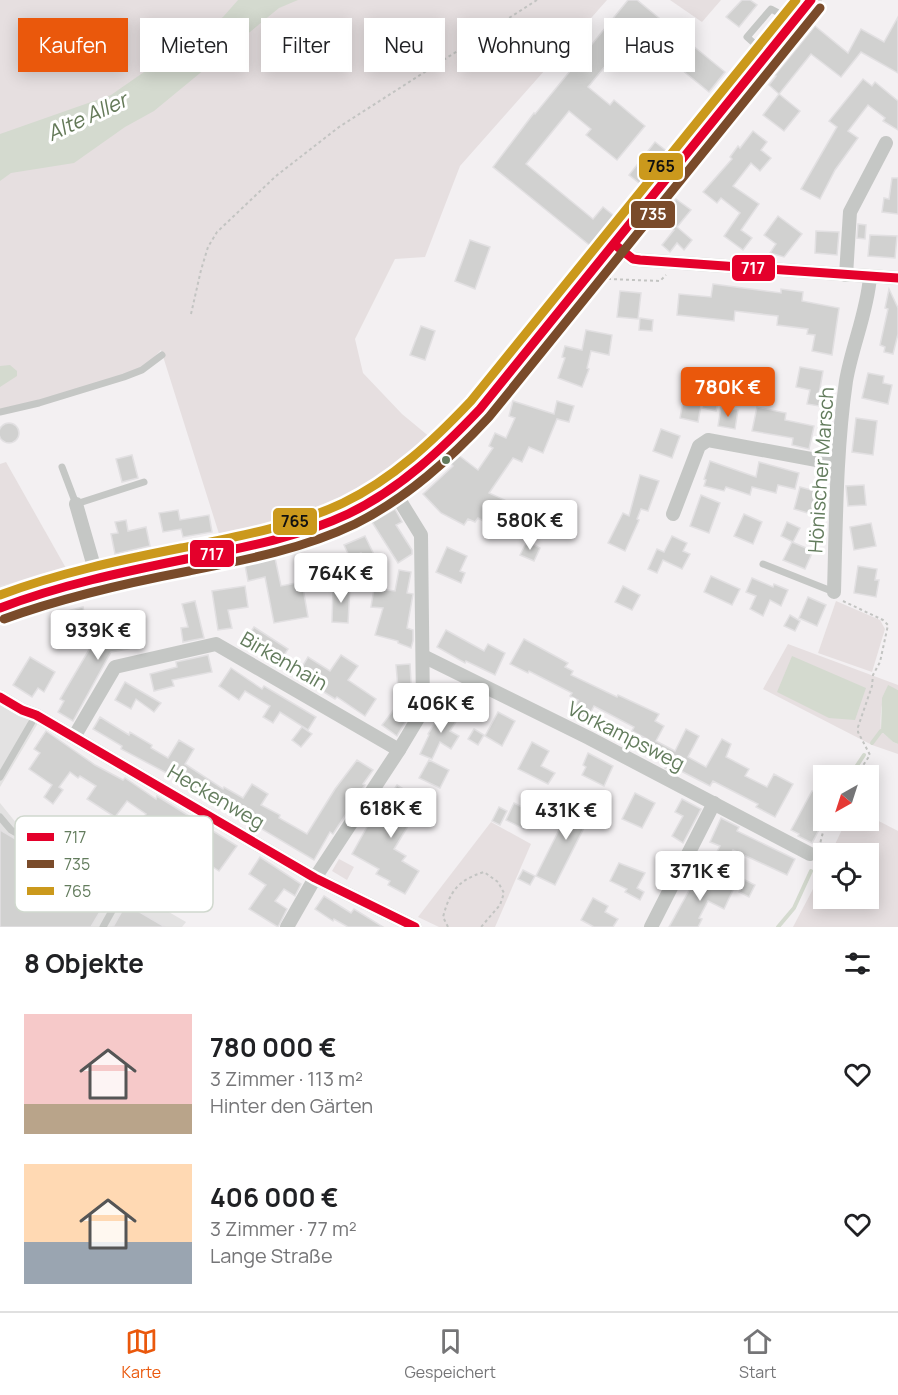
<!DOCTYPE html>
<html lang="de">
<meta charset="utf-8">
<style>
body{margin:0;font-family:Manrope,sans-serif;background:#f6f6f6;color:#202124;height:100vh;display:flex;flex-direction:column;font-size:22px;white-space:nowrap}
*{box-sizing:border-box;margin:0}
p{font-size:20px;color:#757577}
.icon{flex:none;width:33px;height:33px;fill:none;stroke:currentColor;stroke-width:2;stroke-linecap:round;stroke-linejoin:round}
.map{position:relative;height:927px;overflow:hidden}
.details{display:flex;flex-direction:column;background:#fff;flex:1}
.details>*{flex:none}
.banner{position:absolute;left:18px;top:18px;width:862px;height:54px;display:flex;gap:12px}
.needle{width:39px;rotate:219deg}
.tools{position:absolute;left:813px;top:765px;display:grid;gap:12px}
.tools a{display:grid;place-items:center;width:66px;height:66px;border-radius:0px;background:#fff;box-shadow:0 3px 15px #0003;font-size:30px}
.price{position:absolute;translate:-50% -51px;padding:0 14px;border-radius:6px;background:#fff;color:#222;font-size:20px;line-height:39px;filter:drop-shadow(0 2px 3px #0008)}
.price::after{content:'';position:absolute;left:50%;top:36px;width:18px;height:14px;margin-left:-9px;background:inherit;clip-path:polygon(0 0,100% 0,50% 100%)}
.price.current{background:#ea580c;color:#fff}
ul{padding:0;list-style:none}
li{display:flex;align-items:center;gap:18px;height:150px;padding:0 24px}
li span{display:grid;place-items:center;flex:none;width:168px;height:120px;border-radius:0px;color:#555}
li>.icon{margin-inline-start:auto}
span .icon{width:72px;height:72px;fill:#fffc;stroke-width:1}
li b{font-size:26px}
h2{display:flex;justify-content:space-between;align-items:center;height:72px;padding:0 24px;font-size:26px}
.pill{padding:0 21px;border-radius:0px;background:#fff;box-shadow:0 3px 15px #0003;font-size:21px;line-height:54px}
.pill.current{background:#ea580c;color:#fff}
.menu{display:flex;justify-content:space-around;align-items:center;height:84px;border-top:2px solid #e0e0e0;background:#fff;font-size:16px;color:#757577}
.menu a{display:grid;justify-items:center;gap:3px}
.menu .current{color:#ea580c}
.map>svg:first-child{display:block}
</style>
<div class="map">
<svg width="898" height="927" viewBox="0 0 898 927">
<rect width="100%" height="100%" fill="#f3f0f2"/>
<g fill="#e3e2e2">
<polygon points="67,570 67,574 0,590 0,586"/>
<polygon points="0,705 38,723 0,787"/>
<polygon points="0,803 17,824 186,922 182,927 0,927"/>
</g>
<g fill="#e6dfe0">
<polygon points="0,0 607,0 460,166 425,257 395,259 355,339 363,373 402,414 437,443 365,493 299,520 220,537 161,350 142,370 0,415"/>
<polygon points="670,0 721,0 702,22"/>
<polygon points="6,462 67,570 0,586 0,464"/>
<polygon points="836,601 880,620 885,629 872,672 818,653"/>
<path d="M 788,644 L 898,685 L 898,690 L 888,686 C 881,700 880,715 881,731 L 893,742 L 898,744 L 898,754 L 872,745 L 763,689 Z"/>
<polygon points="869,816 898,831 898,927 793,927 823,870 824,898 868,898 868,854 831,853 846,821 868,820"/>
<polygon points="491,822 531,844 495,927 439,927 418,917"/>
<polygon points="339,859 354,867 347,880 332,871"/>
</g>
<g fill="#d4dacf">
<polygon points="238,0 298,0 279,8 154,111 125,127 74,163 11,173 0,181 0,134 111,95 223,17"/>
<polygon points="10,365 17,371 17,376 0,387 0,366"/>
<polygon points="792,656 866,688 855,720 829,718 777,692"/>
<polygon points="888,685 898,690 898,744 893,742 881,731 882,698"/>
</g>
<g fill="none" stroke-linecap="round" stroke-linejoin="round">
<g stroke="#d4dacf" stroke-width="4">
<polyline points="872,743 881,731 883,731"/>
<polyline points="850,776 864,755"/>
<polyline points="778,927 794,908 811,871"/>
</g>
</g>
<g fill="#d1d1d0" stroke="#e2e0e2" stroke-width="1.5">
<polygon points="628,0 637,0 725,72 709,92 634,31 588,87 610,105 614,100 645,126 617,160 586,135 591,129 569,111 526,164 593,219 603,207 617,218 593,248 493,167 534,113 535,114"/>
<polygon points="742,0 750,0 757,5 739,27 726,17"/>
<polygon points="898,17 898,73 861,52 841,77 811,54 779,94 769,85 776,76 775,75 815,26 848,53 861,29 884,42"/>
<polygon points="863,79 872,86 875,82 898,101 898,130 883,121 885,118 868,105 848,131 858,138 835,170 820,199 801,189 837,127 829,121"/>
<polygon points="779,94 800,111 784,131 763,115"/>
<polygon points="753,131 767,142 761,150 771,158 760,171 751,163 733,186 759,204 741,230 752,238 743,250 724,236 740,213 721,198 717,203 703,192 732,159 730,157 738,146 740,148"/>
<polygon points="655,142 669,153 643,186 629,175"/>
<polygon points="892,178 898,178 898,214 882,212 884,198 889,199"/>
<polygon points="676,199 691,210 677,227 692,240 684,250 677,243 670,252 662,245 674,230 660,219"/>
<polygon points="778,216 802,234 784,257 770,253 776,244 764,235"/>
<polygon points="858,224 866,225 865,239 857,238"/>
<polygon points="816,231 839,232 837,255 815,253"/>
<polygon points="870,235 897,236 895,258 868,256"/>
<polygon points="470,240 490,247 475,289 455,281"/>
<polygon points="713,284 781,293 781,289 803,292 802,301 839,308 832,355 812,351 815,335 807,334 808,329 777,325 778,316 735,311 734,321 677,315 679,294 711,297"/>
<polygon points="889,289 898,308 898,334 893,354 884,352 885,347 880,345 888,309 885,308"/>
<polygon points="620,291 641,293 638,319 617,317"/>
<polygon points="640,318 653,320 652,331 639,330"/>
<polygon points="421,326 435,331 425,360 410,355"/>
<polygon points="586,330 612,335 609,355 591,351 587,368 589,369 582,387 558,378 565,358 562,357 565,346 582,350"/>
<polygon points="800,367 823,371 819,394 827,396 825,407 807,404 810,390 796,387"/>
<polygon points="868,373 884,376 883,383 892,385 888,404 862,398"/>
<polygon points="705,391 720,394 716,411 702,408"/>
<polygon points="684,396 702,400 698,422 680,418"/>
<polygon points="513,401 554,414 557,401 574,406 569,422 557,419 543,453 529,447 522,462 513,458 489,493 542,517 529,540 498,525 496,528 478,518 475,522 468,519 464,525 441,513 423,494 453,466 450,463 457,454 478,470 493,448 489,446 495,433 506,438 515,418 509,416"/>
<polygon points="721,407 738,410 735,429 718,426"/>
<polygon points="757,407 786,413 785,420 814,426 809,449 792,445 793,438 752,431"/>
<polygon points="856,418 877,421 873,455 852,452"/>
<circle cx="9" cy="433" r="10"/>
<polygon points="661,429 680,436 672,458 653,451"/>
<polygon points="132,455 138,478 122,482 116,459"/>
<polygon points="710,461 756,477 759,462 799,473 795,489 778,485 776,493 752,487 750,495 726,487 724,491 704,486 706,480 704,479"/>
<polygon points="640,475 659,481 648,511 641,509 637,519 639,520 625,551 608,543 623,513 629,516"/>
<polygon points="864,485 866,505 848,506 846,486"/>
<polygon points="800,487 823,493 818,516 794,509"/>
<polygon points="701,495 720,503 709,533 690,526"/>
<polygon points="395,509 402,522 396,525 412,550 412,554 398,563 372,522"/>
<polygon points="178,510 180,520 209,515 212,532 183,537 181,529 163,532 159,513"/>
<polygon points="744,514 762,522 753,544 734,536"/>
<polygon points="126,520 128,531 146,527 150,546 115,554 111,534 118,533 115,522"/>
<polygon points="787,522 800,528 793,542 781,536"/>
<polygon points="871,523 876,546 854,550 850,527"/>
<polygon points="365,536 378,563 367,568 361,553 350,558 344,545"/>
<polygon points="672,536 687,543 683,551 690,554 682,569 663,560 657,573 648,569 657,549 664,552"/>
<polygon points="527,541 540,548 534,561 520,555"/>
<polygon points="792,542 813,551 805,569 783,560"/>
<polygon points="447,547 467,556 460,571 465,573 461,583 436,572"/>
<polygon points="275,558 281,586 302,582 308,617 274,623 265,577 248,581 245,565"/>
<polygon points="858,566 877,569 875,580 879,580 876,597 854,593"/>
<polygon points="399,570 411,572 407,593 413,594 407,628 413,630 413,641 411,648 398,643 398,641 375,635 383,608 371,607 374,588 395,591"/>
<polygon points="711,576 740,589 732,605 704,592"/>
<polygon points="752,578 773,587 774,584 788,590 781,606 770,600 763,616 750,609 756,596 746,592"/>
<polygon points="333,585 350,586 348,623 332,622"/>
<polygon points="245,586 248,607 228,610 232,628 218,630 212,591"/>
<polygon points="623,586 640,595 632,610 615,602"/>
<polygon points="808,597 826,605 817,626 799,618"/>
<polygon points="195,601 204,638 183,642 181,628 188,627 182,604"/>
<polygon points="83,607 86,622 74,642 67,611"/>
<polygon points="141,614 144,631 126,634 129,649 111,652 73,721 58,712 64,701 60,699 106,621"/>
<polygon points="790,615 800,621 795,631 784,626"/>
<polygon points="254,627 288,649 280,662 246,639"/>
<polygon points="446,630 484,651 488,644 505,653 495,675 466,661 465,663 437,647"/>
<polygon points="524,639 568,663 565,667 573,671 571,675 617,697 618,695 659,714 655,721 664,726 656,741 675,751 686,729 699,736 688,757 706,767 722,739 731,744 726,757 749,769 745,776 767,787 774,774 793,784 775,817 756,807 758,804 713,781 710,786 681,771 674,768 672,771 665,768 666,765 660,761 662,758 644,748 649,740 632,731 634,727 594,706 585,723 570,716 578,700 570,696 572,693 529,671 528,673 510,664"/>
<polygon points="208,655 212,672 172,680 174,686 154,691 150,674 177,667 176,662"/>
<polygon points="341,655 358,666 348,680 376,699 365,716 337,697 335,699 297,675 308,657 330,671"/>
<polygon points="30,657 55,672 44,692 38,688 32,697 13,685"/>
<polygon points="410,664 412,699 399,700 396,665"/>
<polygon points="231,668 262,689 264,686 316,717 308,730 280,712 273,723 263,717 270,706 245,691 239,700 219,686"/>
<polygon points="125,682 161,703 154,712 136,699 131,709 115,700"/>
<polygon points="398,704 411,713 397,736 382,725"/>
<polygon points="444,708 459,717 450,731 459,736 451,749 440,742 432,759 420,754 429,735 428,734"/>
<polygon points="498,712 515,721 502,746 485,736"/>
<polygon points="100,717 129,735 130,732 152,745 151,748 168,758 179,740 194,749 185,764 223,789 224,787 243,798 252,784 268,794 261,805 280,815 279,818 307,834 335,789 357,760 373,770 363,784 365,785 333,834 330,832 314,860 178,779 121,749 122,746 93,729"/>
<polygon points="302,727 312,734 301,747 292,740"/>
<polygon points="474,729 484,735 478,745 468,739"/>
<polygon points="46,731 95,765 123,780 125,778 156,799 157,796 237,846 219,871 204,861 193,881 183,875 191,861 179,854 190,837 169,826 167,829 155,821 151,826 142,820 146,814 127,801 115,817 87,799 96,786 80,776 78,778 70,772 59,787 63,790 53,804 44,797 52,785 29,769 40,753 34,749"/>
<polygon points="532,742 549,751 541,766 555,773 548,784 518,769"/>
<polygon points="588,753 613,766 604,786 582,775 586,767 583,765"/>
<polygon points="429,760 449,770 440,788 419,778"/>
<polygon points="397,785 430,806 423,817 416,813 394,849 406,856 402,861 419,871 405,894 388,885 390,881 376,874 379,869 352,854 377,809 380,811"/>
<polygon points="812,791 821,795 818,801 824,804 824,815 820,823 822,824 812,843 798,836 799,834 791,830"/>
<polygon points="635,793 655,803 642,828 622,819"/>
<polygon points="576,796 595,806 555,885 536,876"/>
<polygon points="682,799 701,809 683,843 672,836 683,816 675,812"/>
<polygon points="514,803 532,812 524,829 506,820"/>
<polygon points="499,807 507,811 500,825 492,821"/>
<polygon points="721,818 739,827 737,831 795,859 787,875 733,850 724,867 712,861 720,846 710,842"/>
<polygon points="0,830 110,895 91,927 0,927"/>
<polygon points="260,857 301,884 295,896 284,889 275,901 287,909 278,927 249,909 266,885 249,874"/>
<polygon points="619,863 645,873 637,888 644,892 640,900 625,892 627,889 610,881"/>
<polygon points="523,870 535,876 530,885 518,879"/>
<polygon points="697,876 716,885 717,882 733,890 724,909 708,901 699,918 702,919 698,927 669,927"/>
<polygon points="745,880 755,885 749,897 739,892"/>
<polygon points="324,896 351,913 354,909 383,927 348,927 334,919 333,921 315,909"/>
<polygon points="593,898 608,906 605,912 618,919 613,927 594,927 581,920"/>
<polygon points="126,904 165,927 113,927"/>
</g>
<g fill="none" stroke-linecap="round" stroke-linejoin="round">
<g stroke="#c3c4c2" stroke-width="2" stroke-dasharray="3 3" stroke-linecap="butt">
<polyline points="608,279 660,281 666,275"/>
<polyline points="191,314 201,270 208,247 217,232 276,176 339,127 537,0"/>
<polyline points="843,601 883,620 888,625 880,662 873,675 872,686 858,727 858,732 870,755 856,776"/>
<polyline points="819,848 826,820"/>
<path d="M 448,927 L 443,917 C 450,891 458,880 484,872 L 498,882 L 504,893 L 500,905 L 481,927"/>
</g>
<g stroke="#c5c7c5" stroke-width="7">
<polyline points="765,53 747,37 771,9 792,20"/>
<polyline points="0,412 39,403 124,377 142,370 162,355"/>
<polyline points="62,467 76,504 144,482"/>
<polyline points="763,564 834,592"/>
<polyline points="0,777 36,715"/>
<polyline points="0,817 11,830 122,893 103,927"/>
</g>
<g stroke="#c5c7c5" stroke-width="14">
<polyline points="614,244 633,259 640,260 898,278"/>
<polyline points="846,275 850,212 886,143"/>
<polyline points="76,504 97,577"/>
<polyline points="673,514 699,446 708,440 838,464"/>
<path d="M 834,592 C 836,522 836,450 846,381 C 852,346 867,313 870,277"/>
<polyline points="423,656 589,738 810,854"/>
<polyline points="0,697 22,710 36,715 315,878 415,927"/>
<polyline points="74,737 115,667 216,644 399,750"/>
<polyline points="287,927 315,878 399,750 423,710 421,535 392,488"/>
<polyline points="651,927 714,803"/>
</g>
<path stroke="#dcdcdc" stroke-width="22" d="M 0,608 C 60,584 123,572 186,559 C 234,550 282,541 327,523 C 388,499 437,456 480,409 L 811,0"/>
<defs>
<g id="bus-1">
<polyline points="614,244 633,259 640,260 898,278"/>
<path d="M 0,608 C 60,585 123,572 186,559 C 241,548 297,538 348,514 C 400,489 441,450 480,409 L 811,0"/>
<polyline points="0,697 22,710 36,715 315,878 415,927"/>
</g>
<path id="bus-2" d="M 4,619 C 64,597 126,583 189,571 C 245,560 303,549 355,524 C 407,498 450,459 489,417 L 820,8"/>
<path id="bus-3" d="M 0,595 C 59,573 120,560 181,548 C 236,537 292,527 343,503 C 393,479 433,441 471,401 L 796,0"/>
</defs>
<use href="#bus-1" stroke="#fff" stroke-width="14"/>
<use href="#bus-2" stroke="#fff" stroke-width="14"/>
<use href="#bus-3" stroke="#fff" stroke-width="14"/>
<use href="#bus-1" stroke="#e4002b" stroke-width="9"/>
<use href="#bus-2" stroke="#7a4b2a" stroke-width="9"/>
<use href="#bus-3" stroke="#cb991c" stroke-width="9"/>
</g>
<circle fill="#637c5d" stroke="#fff" stroke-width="2" cx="446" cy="460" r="5"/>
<g text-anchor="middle" stroke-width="6" stroke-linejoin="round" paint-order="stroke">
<g font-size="20" fill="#637c5d" stroke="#fff">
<text transform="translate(821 470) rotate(-86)" y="7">Hönischer Marsch</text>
<text transform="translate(284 661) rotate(30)" y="7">Birkenhain</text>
<text transform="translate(626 736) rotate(27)" y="7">Vorkampsweg</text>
<text transform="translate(216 797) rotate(30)" y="7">Heckenweg</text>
</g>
<g font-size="21" font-style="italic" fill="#647958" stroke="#fff">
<text transform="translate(87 117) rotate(-25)" y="7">Alte Aller</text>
</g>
</g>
<rect x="15" y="816" width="198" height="96" rx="9" fill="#fff" stroke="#d0d8ce" stroke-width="1.5"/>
<rect x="27" y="833" width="27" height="8" fill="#e4002b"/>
<rect x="27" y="860" width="27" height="8" fill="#7a4b2a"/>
<rect x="27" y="887" width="27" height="8" fill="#cb991c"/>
<g font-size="16" fill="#637c5d">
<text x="64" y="843">717</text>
<text x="64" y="870">735</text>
<text x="64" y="897">765</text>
</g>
<g stroke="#fff" stroke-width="2">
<rect x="638" y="152" width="46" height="29" rx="6" fill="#cb991c"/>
<rect x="630" y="200" width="46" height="29" rx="6" fill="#7a4b2a"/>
<rect x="731" y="254" width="45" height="28" rx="6" fill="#e4002b"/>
<rect x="272" y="507" width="46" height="29" rx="6" fill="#cb991c"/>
<rect x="189" y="539" width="46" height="29" rx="6" fill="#e4002b"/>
</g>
<g font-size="16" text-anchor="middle" font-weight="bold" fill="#fff">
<text x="653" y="220">735</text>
<text x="753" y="274">717</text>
<text x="212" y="560">717</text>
</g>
<g font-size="16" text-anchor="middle" font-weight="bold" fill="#111">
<text x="661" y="172">765</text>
<text x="295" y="527">765</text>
</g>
</svg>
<div class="tools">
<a><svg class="needle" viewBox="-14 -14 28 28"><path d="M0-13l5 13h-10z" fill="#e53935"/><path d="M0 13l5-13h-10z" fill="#757577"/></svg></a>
<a><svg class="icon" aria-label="locate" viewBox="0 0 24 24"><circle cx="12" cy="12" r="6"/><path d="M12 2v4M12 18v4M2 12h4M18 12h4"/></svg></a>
</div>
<b class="price current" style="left:728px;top:418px">780K €</b>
<b class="price" style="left:530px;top:551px">580K €</b>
<b class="price" style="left:341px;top:604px">764K €</b>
<b class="price" style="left:98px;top:661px">939K €</b>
<b class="price" style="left:441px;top:734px">406K €</b>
<b class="price" style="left:391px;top:839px">618K €</b>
<b class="price" style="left:566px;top:841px">431K €</b>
<b class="price" style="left:700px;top:902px">371K €</b>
<div class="banner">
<a class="pill current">Kaufen</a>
<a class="pill">Mieten</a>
<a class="pill">Filter</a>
<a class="pill">Neu</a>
<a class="pill">Wohnung</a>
<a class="pill">Haus</a>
</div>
</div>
<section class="details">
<h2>8 Objekte<svg class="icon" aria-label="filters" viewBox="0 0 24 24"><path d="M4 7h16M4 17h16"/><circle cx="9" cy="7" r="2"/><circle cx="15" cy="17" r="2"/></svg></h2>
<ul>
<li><span style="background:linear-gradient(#f6c9c9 75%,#b9a48a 0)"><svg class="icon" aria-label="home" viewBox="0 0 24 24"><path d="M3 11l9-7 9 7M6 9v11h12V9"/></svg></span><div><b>780 000 €</b><p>3 Zimmer · 113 m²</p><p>Hinter den Gärten</p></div><svg class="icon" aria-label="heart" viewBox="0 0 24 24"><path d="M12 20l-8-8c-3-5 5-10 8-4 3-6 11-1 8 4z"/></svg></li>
<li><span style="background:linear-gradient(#ffd9b3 65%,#9aa5b1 0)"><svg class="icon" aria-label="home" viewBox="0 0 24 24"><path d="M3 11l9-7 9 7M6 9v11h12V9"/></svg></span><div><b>406 000 €</b><p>3 Zimmer · 77 m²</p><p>Lange Straße</p></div><svg class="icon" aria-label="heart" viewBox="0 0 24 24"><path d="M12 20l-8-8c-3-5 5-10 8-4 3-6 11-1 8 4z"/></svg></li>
</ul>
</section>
<nav class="menu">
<a class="current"><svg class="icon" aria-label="map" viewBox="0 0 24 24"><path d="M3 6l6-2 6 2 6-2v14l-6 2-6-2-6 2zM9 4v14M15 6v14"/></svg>Karte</a>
<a><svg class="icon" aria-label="saved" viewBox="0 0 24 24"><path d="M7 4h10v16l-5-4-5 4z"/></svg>Gespeichert</a>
<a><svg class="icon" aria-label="home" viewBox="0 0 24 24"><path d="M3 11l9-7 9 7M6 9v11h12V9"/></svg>Start</a>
</nav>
